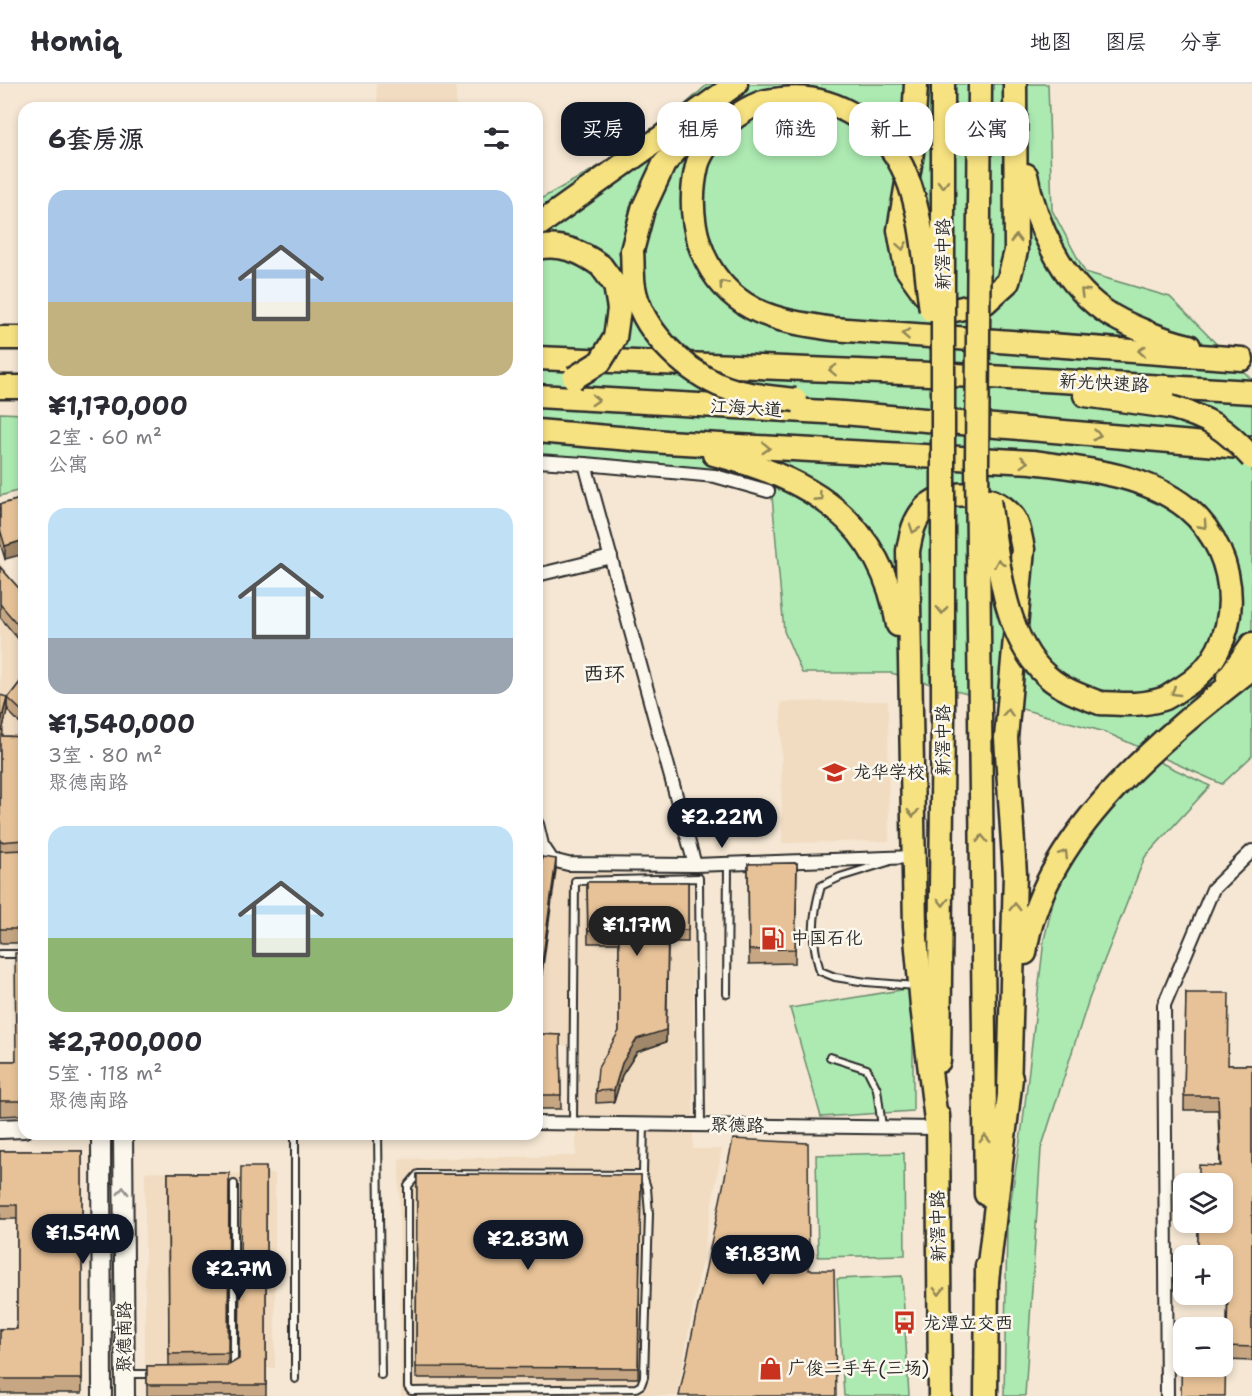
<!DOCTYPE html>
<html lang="zh">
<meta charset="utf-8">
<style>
body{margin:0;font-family:"Shantell Sans","LXGW WenKai TC",sans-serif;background:#f7f7f7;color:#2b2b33;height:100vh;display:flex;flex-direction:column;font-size:22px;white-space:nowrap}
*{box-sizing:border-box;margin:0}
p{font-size:20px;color:#7c7c81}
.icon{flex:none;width:33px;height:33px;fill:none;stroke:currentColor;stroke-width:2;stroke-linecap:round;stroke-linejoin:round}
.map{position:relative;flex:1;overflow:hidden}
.details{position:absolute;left:18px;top:18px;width:525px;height:1038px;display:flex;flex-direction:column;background:#fff;border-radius:18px;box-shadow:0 3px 9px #0003}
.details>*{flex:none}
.banner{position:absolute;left:561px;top:18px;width:570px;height:54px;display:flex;gap:12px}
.controls{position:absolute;left:1173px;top:1089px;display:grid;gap:12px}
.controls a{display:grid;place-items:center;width:60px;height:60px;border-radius:12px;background:#fff;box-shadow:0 3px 9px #0003;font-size:30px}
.price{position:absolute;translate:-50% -51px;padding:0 14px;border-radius:21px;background:#111827;color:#fff;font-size:20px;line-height:39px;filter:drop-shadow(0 2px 3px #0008)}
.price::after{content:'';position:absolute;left:50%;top:36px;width:18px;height:14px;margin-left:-9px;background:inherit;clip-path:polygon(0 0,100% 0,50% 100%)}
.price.on{background:#222;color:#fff}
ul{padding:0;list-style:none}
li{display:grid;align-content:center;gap:12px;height:318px;padding:0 30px}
li span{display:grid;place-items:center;height:186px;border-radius:18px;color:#555}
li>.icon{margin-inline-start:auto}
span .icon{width:108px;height:108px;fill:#fffc;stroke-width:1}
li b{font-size:26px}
h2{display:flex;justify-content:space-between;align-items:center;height:72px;padding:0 30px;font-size:26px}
.pill{padding:0 21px;border-radius:18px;background:#fff;box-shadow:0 3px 9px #0003;font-size:21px;line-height:54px}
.pill.on{background:#111827;color:#fff}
header{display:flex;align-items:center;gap:36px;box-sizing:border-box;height:84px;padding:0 30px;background:#fff;border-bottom:2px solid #e1e1e2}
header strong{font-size:28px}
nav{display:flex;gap:33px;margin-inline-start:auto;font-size:21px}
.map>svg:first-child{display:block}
</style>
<header>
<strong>Homiq</strong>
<nav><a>地图</a><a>图层</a><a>分享</a></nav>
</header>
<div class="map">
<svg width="1252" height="1312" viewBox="0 0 1252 1312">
<rect width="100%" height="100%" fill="#f5e7d3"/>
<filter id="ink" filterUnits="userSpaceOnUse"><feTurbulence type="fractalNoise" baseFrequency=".0167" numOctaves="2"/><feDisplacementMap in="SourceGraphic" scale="12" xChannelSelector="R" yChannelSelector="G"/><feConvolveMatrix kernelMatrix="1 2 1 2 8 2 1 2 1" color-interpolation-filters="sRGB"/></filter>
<g filter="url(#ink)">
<g fill="#f1dcc1">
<polygon points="376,0 455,0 457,24 378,24"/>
<polygon points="0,478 24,513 24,654 0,651"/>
<polygon points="888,617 889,757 782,759 781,618"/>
<polygon points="537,779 693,801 693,1065 722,1065 677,1312 464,1310 401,1312 399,1075 576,1072 577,964 537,956"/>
<polygon points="145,1088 275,1090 275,1284 145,1283"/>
</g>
<g fill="#aceab1" stroke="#6c8a6e" stroke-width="1.5">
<polygon points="708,0 1048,0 1052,126 1085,188 1170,213 1252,296 1252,672 1222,700 1105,648 891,589 802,589 784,547 771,401 715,388 537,374 537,117 644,57"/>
<polygon points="0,329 24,330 24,405 0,412"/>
<polygon points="1155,676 1210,702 1145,773 1089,915 1041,1065 1025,1312 1004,1312 1007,1142 1023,1037 1044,856 1062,780"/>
<polygon points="913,904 913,1027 821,1033 790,924"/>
<polygon points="904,1069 905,1171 818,1173 816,1071"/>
<polygon points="902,1192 909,1312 844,1312 837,1195"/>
</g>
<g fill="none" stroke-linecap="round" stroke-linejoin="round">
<defs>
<g id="lane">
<path d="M 888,778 L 840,793 L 821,802 C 812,833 811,856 820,887 L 835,893 L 866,898 L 916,902"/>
<polyline points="0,870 24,870"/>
<polyline points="727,910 728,780"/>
<polyline points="830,973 867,985 877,1005 882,1043"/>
<polyline points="573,1039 575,797 699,794 701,1040"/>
<polyline points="295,1050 295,1295"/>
<polyline points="378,1050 381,1291"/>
<polyline points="643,1091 418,1090 408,1102 408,1303 411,1307 636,1304 641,1301 644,1293 649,1130 647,1104 643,1091 644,1040"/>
<polyline points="234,1284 234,1100"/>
<polyline points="128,1290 154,1290"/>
</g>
<g id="street">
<polyline points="537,377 585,380"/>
<polyline points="537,491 611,473"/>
<polyline points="537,740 542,761 552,776 568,780 695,781 914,773"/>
<polyline points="695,781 585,380 715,392 768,407"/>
<polyline points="537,1039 937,1044"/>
<polyline points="1167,1312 1164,921 1213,805 1252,767"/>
</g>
<g id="secondary">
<polyline points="0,1045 24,1044"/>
<polyline points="101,1050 102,1312"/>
<polyline points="123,1050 125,1312"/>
</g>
<g id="highway">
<polyline points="916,0 912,69 899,146 906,184 926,212 954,226 985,219 1008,198 1016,167 1015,0"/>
<path d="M 712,53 C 707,62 699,72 697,82 C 685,134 699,190 745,220 C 771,237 804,240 833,245 L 1242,275"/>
<path d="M 1026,91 C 1036,140 1061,196 1103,226 C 1122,240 1166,257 1189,262"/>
<polyline points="537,142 736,0"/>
<path d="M 537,164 C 562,159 582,168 601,182"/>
<polyline points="632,167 643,125 664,80 703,36"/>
<polyline points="0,254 24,254"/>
<polyline points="537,274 955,291 1252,308"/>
<polyline points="0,303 24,303"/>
<polyline points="1085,311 1170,323"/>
<polyline points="537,312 843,329 1252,364"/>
<path d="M 537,347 L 666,358 L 1032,378 C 1084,385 1145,390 1187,424 C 1243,470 1247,565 1182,604 C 1176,607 1169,613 1163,615 C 1141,622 1121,620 1100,619"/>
<path d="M 714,370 C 810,394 881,437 898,541"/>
<polyline points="1228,594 1252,560"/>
<polyline points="980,631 986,1110"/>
<path d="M 1025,869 C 1041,751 1163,653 1252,584"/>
<polyline points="939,977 943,633"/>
<polyline points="938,1031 940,1312"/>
<path d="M 937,1044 L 922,922 L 915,842 L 908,467 C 911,451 913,437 925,424 C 946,401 1002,409 1016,438 C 1020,446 1021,456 1023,465 L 1006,654 L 1015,790 L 1009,1008"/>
<polyline points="987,1197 1011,994"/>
<polyline points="986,1312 987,1182"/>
</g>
</defs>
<use href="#lane" stroke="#2b2b2b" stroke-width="10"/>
<use href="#street" stroke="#2b2b2b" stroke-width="16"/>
<use href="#secondary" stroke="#2b2b2b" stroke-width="22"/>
<use href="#highway" stroke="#2b2b2b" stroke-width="27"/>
<use href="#lane" stroke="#fbf7ec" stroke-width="6"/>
<use href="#street" stroke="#fbf7ec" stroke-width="12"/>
<use href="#secondary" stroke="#fbf7ec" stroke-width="18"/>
<use href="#highway" stroke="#f7e281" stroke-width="22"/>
<defs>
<g id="highway-bridge">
<polyline points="943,0 943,633"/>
<path d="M 712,53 C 726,39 740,27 760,19 C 766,16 775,16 782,15 C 835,9 885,42 906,91 C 923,132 925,182 931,226"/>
<path d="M 632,167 C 633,179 632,192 634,203 C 641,245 682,284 719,301 C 742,311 771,313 795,316"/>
<polyline points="574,294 600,278 615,254 619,225 615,201 601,182"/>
<path d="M 1170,323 C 1209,334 1225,344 1252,374"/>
<path d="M 989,416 C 997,470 1003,554 1047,592 C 1061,605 1081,612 1100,619"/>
<polyline points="980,631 977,380 980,0"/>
</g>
</defs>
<use href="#highway-bridge" stroke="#2b2b2b" stroke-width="27" stroke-linecap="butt"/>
<use href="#highway-bridge" stroke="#f7e281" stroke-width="22"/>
</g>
<g fill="#c7a783" stroke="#2b2b2b" stroke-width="1.5">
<polygon points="24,414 5,475 0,459 0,420 2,420"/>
<polygon points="0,483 24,510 24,562 0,533"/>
<polygon points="24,593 24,643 8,627 8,614"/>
<polygon points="0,611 7,627 2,647 3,652 24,653 24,859 0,859"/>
<polygon points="797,779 795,879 749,880 748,780"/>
<polygon points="587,798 688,798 688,858 668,858 666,958 637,968 622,991 614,1018 596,1019 596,1007 619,947 619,859 588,859"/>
<polygon points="24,869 24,1031 0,1032 0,977 16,977"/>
<polygon points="1186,909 1228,981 1252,981 1252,1277 1226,1276 1181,1312 1227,1247 1228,1178 1222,1178 1222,1172 1198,1172 1198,1138 1220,1082 1218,1026 1184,1026"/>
<polygon points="537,950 560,951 561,1025 537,1025"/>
<polygon points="0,1067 82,1067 82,1309 0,1309 0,1245 17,1245 17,1135 0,1135"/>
<polygon points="266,1083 266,1312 147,1312 147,1282 169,1282 168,1089 229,1089 228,1281 229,1281 239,1275"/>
<polygon points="417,1090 641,1091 638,1294 416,1294"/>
</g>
<g fill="#a2886a" stroke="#2b2b2b" stroke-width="1.5">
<polygon points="24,456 24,470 5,475 5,462"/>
<polygon points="7,613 7,627 0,656 0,642"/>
<polygon points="556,775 556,786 537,927 537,917"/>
<polygon points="668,846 666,958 637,968 622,991 614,1018 614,1006 622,979"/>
</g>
<g fill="#e7c298" stroke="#2b2b2b" stroke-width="1.5">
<polygon points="24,414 24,456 5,462 0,445 0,420 2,420"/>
<polygon points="0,483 24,510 24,548 0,520"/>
<polygon points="24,593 24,629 8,614"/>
<polygon points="0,611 7,613 0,642"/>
<polygon points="0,646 3,647 2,652 24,653 24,756 0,758"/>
<polygon points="24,766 24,845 0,845 0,767"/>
<polygon points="542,773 556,775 537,917 537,797 540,797"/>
<polygon points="797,779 795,865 749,866 748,780"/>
<polygon points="587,798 688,798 688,846 668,846 666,946 637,955 622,979 614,1006 596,1007 598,984 619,947 619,847 588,847"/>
<polygon points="15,869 24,869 24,1017 0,1017 0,977 16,977"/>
<polygon points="1186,909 1229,909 1228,981 1252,981 1252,1263 1226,1262 1225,1312 1181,1312 1182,1246 1184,1246 1184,1282 1222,1282 1222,1247 1227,1247 1229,1164 1198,1163 1198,1138 1222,1138 1222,1100 1199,1100 1199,1081 1221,1082 1218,1012 1184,1012"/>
<polygon points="537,950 560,951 561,1011 537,1011"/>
<polygon points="733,1055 808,1059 809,1186 834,1186 836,1312 679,1312"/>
<polygon points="0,1067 82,1067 82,1295 0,1295 0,1245 17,1245 17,1121 0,1121"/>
<polygon points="241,1083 266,1083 266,1301 147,1301 147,1282 229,1281 239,1275"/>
<polygon points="168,1089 229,1089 228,1269 169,1270"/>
<polygon points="417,1090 641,1091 638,1284 416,1283"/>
</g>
<defs><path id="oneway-chevron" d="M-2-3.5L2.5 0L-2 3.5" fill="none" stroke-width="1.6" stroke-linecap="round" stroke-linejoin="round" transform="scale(1.5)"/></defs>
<g stroke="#918656">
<use href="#oneway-chevron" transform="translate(943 100) rotate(90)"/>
<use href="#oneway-chevron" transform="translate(1016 155) rotate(-89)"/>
<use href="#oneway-chevron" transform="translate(902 162) rotate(80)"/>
<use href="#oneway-chevron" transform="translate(723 200) rotate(-131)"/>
<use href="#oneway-chevron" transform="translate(1084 208) rotate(-136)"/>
<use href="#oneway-chevron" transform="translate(906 250) rotate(-176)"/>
<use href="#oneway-chevron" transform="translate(1142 267) rotate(-176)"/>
<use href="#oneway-chevron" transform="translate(833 286) rotate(-178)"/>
<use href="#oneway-chevron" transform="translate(595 316) rotate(3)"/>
<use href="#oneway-chevron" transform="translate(1097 351) rotate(5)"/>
<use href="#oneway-chevron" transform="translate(766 364) rotate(3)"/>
<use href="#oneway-chevron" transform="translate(1024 378) rotate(4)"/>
<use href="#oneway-chevron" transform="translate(819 413) rotate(33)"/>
<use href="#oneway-chevron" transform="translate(1203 441) rotate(48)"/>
<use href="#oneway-chevron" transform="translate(914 445) rotate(109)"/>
<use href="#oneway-chevron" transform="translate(999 479) rotate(-100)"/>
<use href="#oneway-chevron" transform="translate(942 526) rotate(89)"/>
<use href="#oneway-chevron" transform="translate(1175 608) rotate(149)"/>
<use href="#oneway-chevron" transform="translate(1008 629) rotate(-86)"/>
<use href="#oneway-chevron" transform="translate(913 729) rotate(89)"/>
<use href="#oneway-chevron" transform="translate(982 755) rotate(-91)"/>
<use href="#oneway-chevron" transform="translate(1064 770) rotate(-58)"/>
<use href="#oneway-chevron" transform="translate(943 818) rotate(90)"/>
<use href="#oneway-chevron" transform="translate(1015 823) rotate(-90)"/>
<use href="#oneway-chevron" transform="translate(985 1055) rotate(-91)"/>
<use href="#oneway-chevron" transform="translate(939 1207) rotate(89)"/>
</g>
<use stroke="#93918c" href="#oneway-chevron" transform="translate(123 1107) rotate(-90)"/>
</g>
<defs>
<symbol id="school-bare" viewBox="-9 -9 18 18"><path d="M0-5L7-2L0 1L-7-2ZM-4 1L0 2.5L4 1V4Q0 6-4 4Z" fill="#c8321e" stroke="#fbf7ec" stroke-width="2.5" paint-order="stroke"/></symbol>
<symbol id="fuel-bare" viewBox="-9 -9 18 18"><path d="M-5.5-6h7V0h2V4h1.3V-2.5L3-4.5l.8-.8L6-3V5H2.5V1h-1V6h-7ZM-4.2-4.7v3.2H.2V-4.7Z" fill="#c8321e" stroke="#fbf7ec" stroke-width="2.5" paint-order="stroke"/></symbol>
<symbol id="bus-bare" viewBox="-9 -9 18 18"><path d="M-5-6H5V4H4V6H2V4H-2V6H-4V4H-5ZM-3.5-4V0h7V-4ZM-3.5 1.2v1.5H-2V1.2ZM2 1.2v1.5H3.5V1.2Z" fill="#c8321e" stroke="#fbf7ec" stroke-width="2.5" paint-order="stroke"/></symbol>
<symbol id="shop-bare" viewBox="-9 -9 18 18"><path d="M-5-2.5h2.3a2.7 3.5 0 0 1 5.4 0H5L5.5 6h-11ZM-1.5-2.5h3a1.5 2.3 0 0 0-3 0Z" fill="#c8321e" stroke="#fbf7ec" stroke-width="2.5" paint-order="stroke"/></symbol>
</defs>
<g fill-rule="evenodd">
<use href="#school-bare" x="818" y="672" width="33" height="33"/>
<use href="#fuel-bare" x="756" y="838" width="33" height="33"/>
<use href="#bus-bare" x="888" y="1222" width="33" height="33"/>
<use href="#shop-bare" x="754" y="1268" width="33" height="33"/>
</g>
<g text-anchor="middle" stroke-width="5" stroke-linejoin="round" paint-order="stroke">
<g font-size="18" fill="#2b2b2b" stroke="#fbf7ec">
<text transform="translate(943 170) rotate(-90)" y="6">新滘中路</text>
<text transform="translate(1104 299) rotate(3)" y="6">新光快速路</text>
<text transform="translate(746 324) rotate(3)" y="6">江海大道</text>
<text transform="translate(943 656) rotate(-90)" y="6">新滘中路</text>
<text transform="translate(737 1041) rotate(1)" y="6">聚德路</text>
<text transform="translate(938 1142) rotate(-91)" y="6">新滘中路</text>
<text transform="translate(124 1253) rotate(-90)" y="6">聚德南路</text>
</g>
<g font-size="18" fill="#2b2b2b" stroke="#fbf7ec" text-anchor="start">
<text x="853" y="694">龙华学校</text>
<text x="791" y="860">中国石化</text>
<text x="923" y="1245">龙潭立交西</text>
<text x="788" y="1290">广俊二手车(三场)</text>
</g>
<g font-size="21" fill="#2b2b2b" stroke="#fbf7ec">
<text x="604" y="597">西环</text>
</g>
</g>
</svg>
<div class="controls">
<a><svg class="icon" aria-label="layers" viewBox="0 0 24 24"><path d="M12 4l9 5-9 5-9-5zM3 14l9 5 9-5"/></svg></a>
<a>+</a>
<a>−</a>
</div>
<b class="price" style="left:722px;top:765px">¥2.22M</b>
<b class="price on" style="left:637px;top:873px">¥1.17M</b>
<b class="price" style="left:83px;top:1181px">¥1.54M</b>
<b class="price" style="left:528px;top:1187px">¥2.83M</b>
<b class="price" style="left:763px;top:1202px">¥1.83M</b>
<b class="price" style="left:239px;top:1217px">¥2.7M</b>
<div class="banner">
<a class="pill on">买房</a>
<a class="pill">租房</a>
<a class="pill">筛选</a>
<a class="pill">新上</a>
<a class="pill">公寓</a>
</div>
<section class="details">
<h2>6套房源<svg class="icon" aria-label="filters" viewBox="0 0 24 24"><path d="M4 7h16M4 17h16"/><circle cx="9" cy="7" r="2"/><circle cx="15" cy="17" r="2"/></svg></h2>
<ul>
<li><span style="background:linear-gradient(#a9c7e8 60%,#c2b280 0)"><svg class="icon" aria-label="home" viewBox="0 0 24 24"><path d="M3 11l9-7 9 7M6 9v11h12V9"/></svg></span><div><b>¥1,170,000</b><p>2室 · 60 m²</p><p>公寓</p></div></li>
<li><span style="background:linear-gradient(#bfe0f5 70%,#9aa5b1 0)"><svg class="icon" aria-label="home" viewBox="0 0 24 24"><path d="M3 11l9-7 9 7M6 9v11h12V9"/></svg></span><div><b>¥1,540,000</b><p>3室 · 80 m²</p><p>聚德南路</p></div></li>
<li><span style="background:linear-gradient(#bfe0f5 60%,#8fb573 0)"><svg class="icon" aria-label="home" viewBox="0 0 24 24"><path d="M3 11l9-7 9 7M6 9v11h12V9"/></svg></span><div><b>¥2,700,000</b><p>5室 · 118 m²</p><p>聚德南路</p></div></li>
</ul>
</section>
</div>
